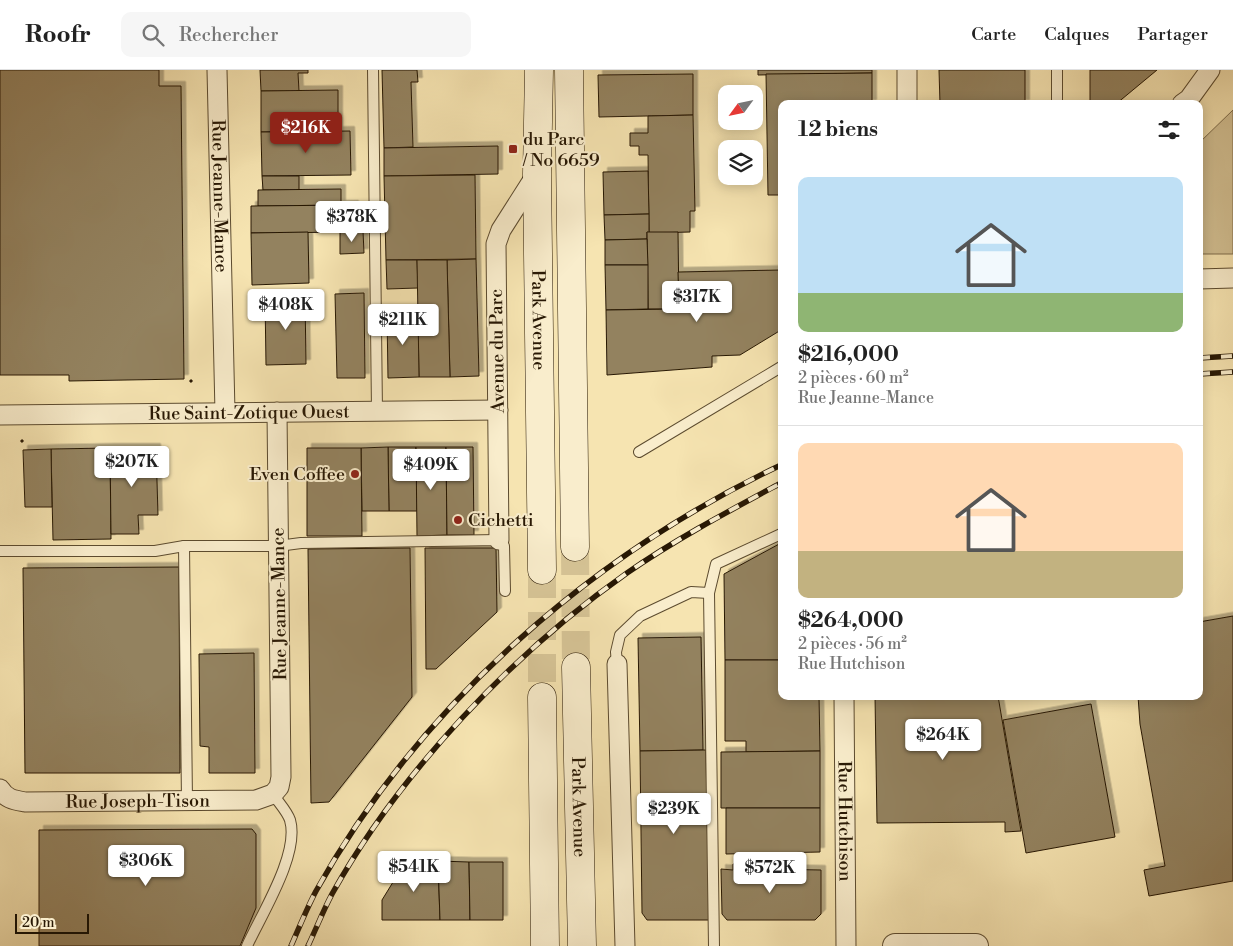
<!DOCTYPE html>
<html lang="fr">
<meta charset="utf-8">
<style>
body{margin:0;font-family:"Libre Bodoni",serif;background:#f6f6f6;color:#222;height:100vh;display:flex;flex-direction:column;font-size:19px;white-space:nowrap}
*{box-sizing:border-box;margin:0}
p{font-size:16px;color:#767676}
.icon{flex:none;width:28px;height:28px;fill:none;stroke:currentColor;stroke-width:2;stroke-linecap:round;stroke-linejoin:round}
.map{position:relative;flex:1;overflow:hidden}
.drawer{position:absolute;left:778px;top:30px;width:425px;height:600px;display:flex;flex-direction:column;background:#fff;border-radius:10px;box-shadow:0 2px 12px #0003}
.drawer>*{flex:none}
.needle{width:32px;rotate:237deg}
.controls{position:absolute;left:718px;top:15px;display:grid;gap:10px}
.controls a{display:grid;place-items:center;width:45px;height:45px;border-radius:10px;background:#fff;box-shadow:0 2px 12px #0003;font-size:25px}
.scale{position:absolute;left:15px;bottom:12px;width:74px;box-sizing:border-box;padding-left:5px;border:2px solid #281804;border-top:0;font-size:14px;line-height:18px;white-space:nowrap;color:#281804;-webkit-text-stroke:4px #f9edcc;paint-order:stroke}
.price{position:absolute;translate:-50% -42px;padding:0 11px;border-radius:5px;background:#fff;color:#222;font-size:16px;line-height:32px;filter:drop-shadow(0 1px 2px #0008)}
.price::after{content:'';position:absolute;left:50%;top:30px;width:15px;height:11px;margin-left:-8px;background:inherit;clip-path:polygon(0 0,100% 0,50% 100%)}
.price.on{background:#8f2418;color:#fff}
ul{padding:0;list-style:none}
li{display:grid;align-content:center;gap:10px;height:265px;padding:0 20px}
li+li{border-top:1px solid #e0e0e0}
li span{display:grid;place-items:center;height:155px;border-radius:10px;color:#555}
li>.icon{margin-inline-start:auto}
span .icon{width:90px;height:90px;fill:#fffc;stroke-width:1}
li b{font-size:21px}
h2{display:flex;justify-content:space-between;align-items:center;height:60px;padding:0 20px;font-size:21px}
header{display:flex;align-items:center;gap:30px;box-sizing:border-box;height:70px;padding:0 25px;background:#fff;border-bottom:1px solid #e0e0e0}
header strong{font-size:24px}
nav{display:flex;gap:28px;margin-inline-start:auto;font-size:18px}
.search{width:350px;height:45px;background:#f6f6f6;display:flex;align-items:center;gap:12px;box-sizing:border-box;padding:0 18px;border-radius:10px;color:#767676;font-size:19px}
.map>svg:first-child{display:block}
</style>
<header>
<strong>Roofr</strong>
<div class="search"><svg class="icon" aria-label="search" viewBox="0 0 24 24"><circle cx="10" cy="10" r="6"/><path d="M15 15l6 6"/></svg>Rechercher</div>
<nav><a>Carte</a><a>Calques</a><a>Partager</a></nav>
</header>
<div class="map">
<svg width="1233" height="876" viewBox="0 0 1233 876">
<defs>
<filter id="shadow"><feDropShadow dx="4.5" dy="-4.5" stdDeviation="0" flood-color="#0004"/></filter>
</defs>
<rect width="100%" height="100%" fill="#f6e4b1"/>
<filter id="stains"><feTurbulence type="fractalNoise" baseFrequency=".004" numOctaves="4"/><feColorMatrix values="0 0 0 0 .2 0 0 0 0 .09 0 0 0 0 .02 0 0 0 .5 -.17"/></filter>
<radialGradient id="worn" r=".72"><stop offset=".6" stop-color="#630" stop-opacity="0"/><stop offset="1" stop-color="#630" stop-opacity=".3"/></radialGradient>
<polygon fill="#d3c194" stroke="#7e6c4c" points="1233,40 1233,184 1199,184 1199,73"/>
<g fill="#93825e" stroke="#281804" filter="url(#shadow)">
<polygon points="0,0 159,0 159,16 181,16 184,309 69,311 69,305 0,305"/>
<polygon points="260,0 308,0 308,3 298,3 299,21 261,21"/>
<polygon points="382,0 417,0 418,12 411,12 413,77 384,78"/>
<polygon points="758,0 872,0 872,3 758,5"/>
<polygon points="939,0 1025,0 1025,34 940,34"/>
<polygon points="1090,0 1157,0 1116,34 1090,34"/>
<polygon points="872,3 872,34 781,34 781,125 768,125 766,4"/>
<polygon points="693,4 693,45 599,47 598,5"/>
<polygon points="338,20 338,61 261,62 261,21"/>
<polygon points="693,45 695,141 690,141 690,162 649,163 648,85 639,85 639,76 630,76 630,63 648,63 648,46"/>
<polygon points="350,61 351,105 262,106 261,62"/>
<polygon points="498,76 498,104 384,106 384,78"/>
<polygon points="648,101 649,144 604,145 603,102"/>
<polygon points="475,105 476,189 386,190 384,106"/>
<polygon points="262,106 299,106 299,120 263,120"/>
<polygon points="341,119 341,135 258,136 258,120"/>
<polygon points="354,135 355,162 251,163 251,136"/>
<polygon points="649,144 649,163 647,162 647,169 605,170 604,145"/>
<polygon points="363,161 364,183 340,184 340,162"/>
<polygon points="308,162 309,213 252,215 251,163"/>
<polygon points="647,162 678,162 679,239 648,239"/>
<polygon points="647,169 648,195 605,195 605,170"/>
<polygon points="476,189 479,306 450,307 447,190"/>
<polygon points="386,190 417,190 418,218 387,219"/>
<polygon points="417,190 447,190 450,307 419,307"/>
<polygon points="605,195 648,195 648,239 606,240"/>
<polygon points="781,200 781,260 740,285 712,286 712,297 607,305 606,240 679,239 678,202"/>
<polygon points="364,223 365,308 337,308 335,224"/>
<polygon points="305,227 306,294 266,295 265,228"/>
<polygon points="418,244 419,307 388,308 387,245"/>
<polygon points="388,377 416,377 417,441 389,441"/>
<polygon points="388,377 389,441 362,441 361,378"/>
<polygon points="416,377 446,377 447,465 417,466"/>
<polygon points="446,377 473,377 474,465 447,465"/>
<polygon points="110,378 111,469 53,470 51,379"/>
<polygon points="110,378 156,378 158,445 138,445 139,464 111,464"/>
<polygon points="307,378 361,378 362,466 307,466"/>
<polygon points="51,379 52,437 25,437 23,380"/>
<polygon points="781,473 781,590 725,590 724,504"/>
<polygon points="410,478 412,627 329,732 311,733 308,479"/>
<polygon points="425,478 496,478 497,542 436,599 426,599"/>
<polygon points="179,497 180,703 25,703 23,498"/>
<polygon points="1233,546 1233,811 1149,826 1144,800 1165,796 1140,654 1138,626 1199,626 1199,552"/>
<polygon points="701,567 703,680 640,681 638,568"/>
<polygon points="254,583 255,703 209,703 209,677 200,676 199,584"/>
<polygon points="725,590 781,590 781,626 819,626 820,681 746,682 746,671 725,671"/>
<polygon points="875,626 998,626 1021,761 1005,762 1005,752 877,753"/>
<polygon points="1091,634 1115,767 1026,783 1003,650"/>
<polygon points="706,680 709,850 647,850 642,843 640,681"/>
<polygon points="820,681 820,738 721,738 721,682"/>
<polygon points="726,738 820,738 820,782 726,784"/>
<polygon points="252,759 256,764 256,838 240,876 39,876 39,760"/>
<polygon points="406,791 438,791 440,850 382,850 382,830"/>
<polygon points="438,791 469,792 470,850 440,850"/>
<polygon points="469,792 503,792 503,850 470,850"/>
<polygon points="733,794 767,794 767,799 821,800 821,844 815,850 727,850 722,844 721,799 733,800"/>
</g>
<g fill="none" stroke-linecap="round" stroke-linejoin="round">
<g stroke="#d7c597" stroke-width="28" stroke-dasharray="28 14" stroke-linecap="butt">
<polyline points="575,477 576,597"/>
<polyline points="542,500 542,627"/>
</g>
<defs>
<g id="service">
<polyline points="373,0 377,341"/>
<polyline points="1057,0 1057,34"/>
<polyline points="639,382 781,297"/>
<polyline points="184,476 187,731"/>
<polyline points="0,481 155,481 184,476 278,476 301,473 499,470 504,476 505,521"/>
<polyline points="709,523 716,494 781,464"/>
<polyline points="617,594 616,582 620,565 640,546 691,522 709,523 714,876"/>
<path d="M 247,876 C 261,845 300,784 290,750 C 287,741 278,732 273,724"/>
</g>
<g id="minor">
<path id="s1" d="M 217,0 L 225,342"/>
<polyline points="907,0 907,34"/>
<polyline points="1182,34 1189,29 1210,0"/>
<polyline points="1199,209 1233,208"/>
<path id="s2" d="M 0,345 L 498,340"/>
<polyline points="499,470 496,174 501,160 536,105"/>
<polyline points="617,594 625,876"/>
<path id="s3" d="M 844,626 L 846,876"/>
<path id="s4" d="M 0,719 C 6,729 14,730 25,732 L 256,730 L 273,724 L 279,717 L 281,707 L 277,342"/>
</g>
<polyline id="tertiary" points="895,876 976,876"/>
<g id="secondary">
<path id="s5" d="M 539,0 L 537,104 L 542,500"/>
<polyline points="569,0 575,477"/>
<path id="s6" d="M 576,597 L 582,876"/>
<polyline points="542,627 545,876"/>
</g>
</defs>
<use href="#service" stroke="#5c4b2f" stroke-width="12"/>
<use href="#minor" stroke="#5c4b2f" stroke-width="21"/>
<use href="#tertiary" stroke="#5c4b2f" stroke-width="26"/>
<use href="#secondary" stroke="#281804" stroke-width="29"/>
<g stroke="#281804" stroke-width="3" stroke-dasharray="4 2.5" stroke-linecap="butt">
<polyline points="190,310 192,312"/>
<polyline points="21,370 23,372"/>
</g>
<use href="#service" stroke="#f9edcc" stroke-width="10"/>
<use href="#minor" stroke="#f9edcc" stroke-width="19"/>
<use href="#tertiary" stroke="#f9edcc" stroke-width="24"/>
<use href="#secondary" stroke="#f9edcc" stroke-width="28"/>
<defs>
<g id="rail">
<polyline points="1199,288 1233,286"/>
<polyline points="1199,304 1233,302"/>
<path d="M 291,876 C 299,858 307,838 316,821 C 420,635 590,486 781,395"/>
<path d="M 308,876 C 316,859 323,841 332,824 C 400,702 513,583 627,503 C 676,469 729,441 781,413"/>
</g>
</defs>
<use href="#rail" stroke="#281804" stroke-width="5.5"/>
<use href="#rail" stroke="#f9edcc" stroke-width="4" stroke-dasharray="11" stroke-linecap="butt"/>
</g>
<g fill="#8f2418" stroke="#f9edcc" stroke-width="2">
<rect x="508" y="74" width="10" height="10" rx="2.5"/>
<circle cx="355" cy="404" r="5"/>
<circle cx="458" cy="450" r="5"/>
</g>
<g text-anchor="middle" stroke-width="4" stroke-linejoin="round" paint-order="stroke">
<g font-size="18" fill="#281804" stroke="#f9edcc" text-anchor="start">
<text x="523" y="75">du Parc<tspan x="523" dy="21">/ No 6659</tspan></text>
<text x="345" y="410" text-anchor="end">Even Coffee</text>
<text x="468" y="456">Cichetti</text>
</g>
<g font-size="18" fill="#281804" stroke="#f9edcc">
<text dy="6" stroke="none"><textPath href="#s1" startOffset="126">Rue Jeanne-Mance</textPath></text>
<text dy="6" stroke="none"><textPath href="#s5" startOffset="250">Park Avenue</textPath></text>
<text transform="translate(497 281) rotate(-91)" y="6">Avenue du Parc</text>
<text dy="6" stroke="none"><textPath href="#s2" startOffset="249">Rue Saint-Zotique Ouest</textPath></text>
<text transform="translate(279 534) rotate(-91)" y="6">Rue Jeanne-Mance</text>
<text dy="6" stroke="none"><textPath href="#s4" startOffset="142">Rue Joseph-Tison</textPath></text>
<text dy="6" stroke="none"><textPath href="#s6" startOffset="140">Park Avenue</textPath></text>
<text dy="6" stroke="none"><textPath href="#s3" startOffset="125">Rue Hutchison</textPath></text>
</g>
</g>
<rect width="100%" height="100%" filter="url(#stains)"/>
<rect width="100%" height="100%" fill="url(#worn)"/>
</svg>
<div class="controls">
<a><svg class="needle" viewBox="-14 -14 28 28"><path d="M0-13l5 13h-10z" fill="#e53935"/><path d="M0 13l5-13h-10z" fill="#767676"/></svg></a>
<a><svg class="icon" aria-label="layers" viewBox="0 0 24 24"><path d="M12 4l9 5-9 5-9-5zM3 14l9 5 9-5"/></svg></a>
</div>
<div class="scale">20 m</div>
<b class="price on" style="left:306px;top:84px">$216K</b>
<b class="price" style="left:352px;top:173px">$378K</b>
<b class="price" style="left:697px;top:253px">$317K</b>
<b class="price" style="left:286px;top:261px">$408K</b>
<b class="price" style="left:403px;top:276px">$211K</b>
<b class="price" style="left:132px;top:418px">$207K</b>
<b class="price" style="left:431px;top:421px">$409K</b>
<b class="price" style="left:943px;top:691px">$264K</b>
<b class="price" style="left:674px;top:765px">$239K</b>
<b class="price" style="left:146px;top:817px">$306K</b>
<b class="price" style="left:414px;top:823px">$541K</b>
<b class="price" style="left:770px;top:824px">$572K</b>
<section class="drawer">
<h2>12 biens<svg class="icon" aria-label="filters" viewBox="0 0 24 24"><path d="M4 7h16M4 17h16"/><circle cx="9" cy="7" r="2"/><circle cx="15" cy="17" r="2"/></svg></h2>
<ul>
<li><span style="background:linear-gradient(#bfe0f5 75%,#8fb573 0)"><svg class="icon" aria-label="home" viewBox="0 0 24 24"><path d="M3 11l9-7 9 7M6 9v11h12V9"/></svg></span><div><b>$216,000</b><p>2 pièces · 60 m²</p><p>Rue Jeanne-Mance</p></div></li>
<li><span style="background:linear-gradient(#ffd9b3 70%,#c2b280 0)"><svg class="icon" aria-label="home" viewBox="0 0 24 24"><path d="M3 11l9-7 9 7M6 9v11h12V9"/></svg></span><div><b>$264,000</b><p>2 pièces · 56 m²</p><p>Rue Hutchison</p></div></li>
</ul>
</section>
</div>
